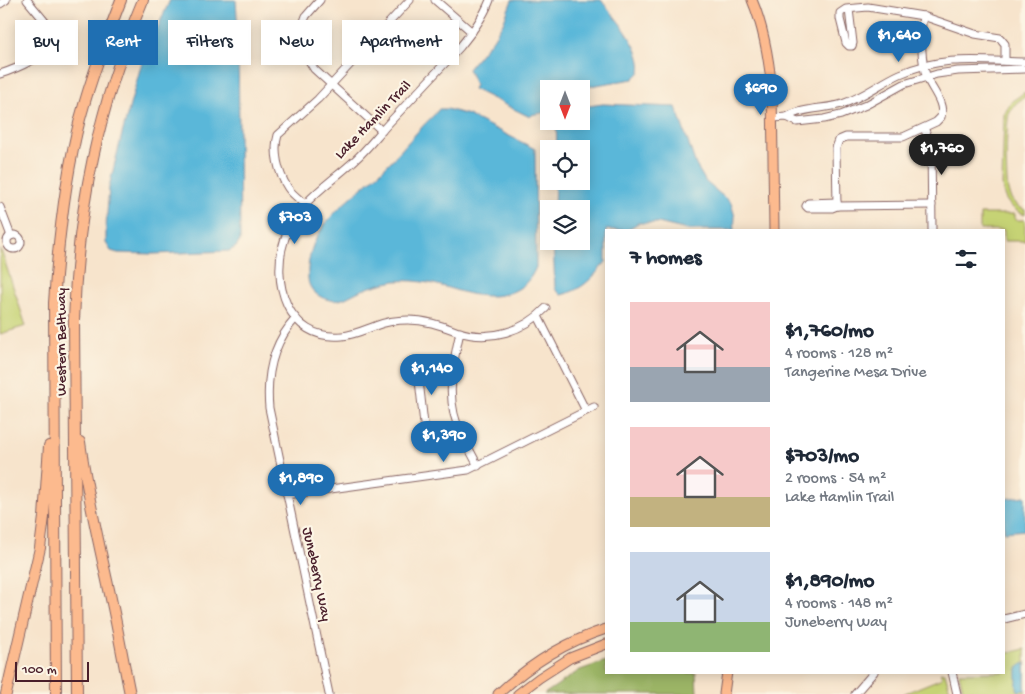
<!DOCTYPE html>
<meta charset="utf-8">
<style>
body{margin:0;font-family:"Gochi Hand",sans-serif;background:#f6f6f7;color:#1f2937;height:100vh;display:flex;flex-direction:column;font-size:19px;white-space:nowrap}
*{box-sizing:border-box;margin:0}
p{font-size:16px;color:#747a83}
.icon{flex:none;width:28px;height:28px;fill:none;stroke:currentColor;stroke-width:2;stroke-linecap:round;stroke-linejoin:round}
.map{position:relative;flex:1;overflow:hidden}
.panel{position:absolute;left:605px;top:229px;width:400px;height:445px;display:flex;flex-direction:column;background:#fff;border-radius:0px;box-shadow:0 2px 12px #0003}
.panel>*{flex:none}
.top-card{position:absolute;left:15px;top:20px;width:475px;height:45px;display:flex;gap:10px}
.needle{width:32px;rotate:180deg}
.controls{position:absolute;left:540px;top:80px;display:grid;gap:10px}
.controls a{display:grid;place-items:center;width:50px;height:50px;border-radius:0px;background:#fff;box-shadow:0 2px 12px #0003;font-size:25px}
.scale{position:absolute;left:15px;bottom:12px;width:74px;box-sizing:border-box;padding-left:5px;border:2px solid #4a1f2b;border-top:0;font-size:14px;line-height:18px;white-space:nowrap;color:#4a1f2b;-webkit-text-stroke:4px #fcf5e5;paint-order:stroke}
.price{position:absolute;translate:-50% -42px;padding:0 11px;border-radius:18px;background:#1f6fb2;color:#fff;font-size:16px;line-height:32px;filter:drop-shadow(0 1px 2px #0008)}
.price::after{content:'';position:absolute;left:50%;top:30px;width:15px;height:11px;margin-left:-8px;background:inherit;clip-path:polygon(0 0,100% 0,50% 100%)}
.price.on{background:#222;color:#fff}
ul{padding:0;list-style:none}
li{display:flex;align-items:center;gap:15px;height:125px;padding:0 25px}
li span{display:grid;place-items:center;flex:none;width:140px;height:100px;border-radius:0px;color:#555}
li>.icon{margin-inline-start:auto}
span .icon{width:60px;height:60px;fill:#fffc;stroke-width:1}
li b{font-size:21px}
h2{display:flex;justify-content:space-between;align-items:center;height:60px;padding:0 25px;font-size:21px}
.tag{padding:0 18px;border-radius:0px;background:#fff;box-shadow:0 2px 12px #0003;font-size:18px;line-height:45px}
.tag.on{background:#1f6fb2;color:#fff}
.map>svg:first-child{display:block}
</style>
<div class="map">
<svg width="1025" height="694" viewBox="0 0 1025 694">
<rect width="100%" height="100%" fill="#fcf5e5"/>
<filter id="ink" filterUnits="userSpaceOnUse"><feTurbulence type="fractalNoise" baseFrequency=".02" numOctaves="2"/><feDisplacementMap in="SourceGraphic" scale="10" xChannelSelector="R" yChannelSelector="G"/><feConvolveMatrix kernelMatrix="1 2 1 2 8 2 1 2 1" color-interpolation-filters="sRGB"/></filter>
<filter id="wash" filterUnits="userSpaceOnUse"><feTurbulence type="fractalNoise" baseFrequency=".0096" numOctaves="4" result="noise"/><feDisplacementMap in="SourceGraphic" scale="20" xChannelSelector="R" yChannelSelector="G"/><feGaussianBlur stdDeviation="1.12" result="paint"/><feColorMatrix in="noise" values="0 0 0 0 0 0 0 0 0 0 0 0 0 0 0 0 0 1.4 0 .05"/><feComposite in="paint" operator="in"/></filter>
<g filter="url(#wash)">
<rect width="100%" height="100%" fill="#f7e4cc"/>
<g fill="#c6d375" stroke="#887950">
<path d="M 1025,92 L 1025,97 C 1018,101 1012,106 1009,114 C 1006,123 1005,185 1009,194 C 1012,202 1018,207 1025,210 L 1025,215 C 1011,209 1003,200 1002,185 L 1004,114 L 1012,101 Z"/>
<polygon points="980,214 1015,214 1015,220 1025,220 1025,241 1004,241 1004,230 980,230"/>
<polygon points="0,250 1,250 26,326 0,334"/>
<polygon points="1025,649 1025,694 964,694 959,673 1004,672 1004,654"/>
<polygon points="940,672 945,673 951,694 903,694 942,678"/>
</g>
<polygon fill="#9cb566" stroke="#736a48" points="606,661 606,672 696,673 697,694 544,694 580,670"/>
<g fill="#5ab7d9" stroke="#526b82">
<polygon points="170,0 236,0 238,32 240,241 236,247 229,251 153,254 118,253 111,251 106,243 106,227 109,187 122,134 142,62"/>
<path d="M 512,0 L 601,0 C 614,16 645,50 640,72 L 633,79 L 571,89 L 549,89 C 549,97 545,103 544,112 C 540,115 534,112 530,117 L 473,89 L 475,85 L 468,69 L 493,39 L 503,23 Z"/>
<path d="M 603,104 L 676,107 L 696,165 L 706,182 L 731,203 L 735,217 L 734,230 L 687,230 L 658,223 L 638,223 L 627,230 L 606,230 L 606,262 C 592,278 583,290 561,295 L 555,289 L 553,241 L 581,241 L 581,209 L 554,209 L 555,181 L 581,181 L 581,149 L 557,149 L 556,121 L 581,121 L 581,107 Z"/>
<path d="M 439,109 L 447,109 L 468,115 L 535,149 L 536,267 C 524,298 491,300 462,292 C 451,289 440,285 429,283 C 418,281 406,280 395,281 C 384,283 372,286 362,290 C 351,294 341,303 330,300 C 319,298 308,290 308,278 C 305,228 347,202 379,173 C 394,159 407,143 421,128 C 427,121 434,116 439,109 Z"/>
<polygon points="1025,496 1025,530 1004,532 1004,499"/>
<path d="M 1025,663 L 1025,690 L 1018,691 C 1016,686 1017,684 1017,679 C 1017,670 1015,667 1025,663 Z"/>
</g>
</g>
<g filter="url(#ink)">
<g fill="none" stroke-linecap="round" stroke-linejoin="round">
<defs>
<g id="minor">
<polyline points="320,0 306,16 303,24 302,38 306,56 314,69 382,131"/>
<polyline points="435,0 472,32"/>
<path d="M 490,0 C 483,18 472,32 460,47 C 436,73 412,98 388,124 C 377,136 367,149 355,160 C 327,186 299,200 285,238 C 270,281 287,341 342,336 C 354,335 364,330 375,326 C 385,322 397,320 408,320 C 427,320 442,326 459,332 C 490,342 524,331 546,308"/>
<polyline points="0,4 6,0"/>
<polyline points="849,9 853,43 852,46 849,46 846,43 840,19 840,13 846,9 868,7 923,16 975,34 1000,38 1005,44 1005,61"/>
<path d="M 0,74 C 23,67 42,55 62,42 L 27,0"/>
<path d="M 787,117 C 800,108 826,109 842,104 C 864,97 880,83 900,74 C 942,55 981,61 1025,62"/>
<polyline points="773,118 787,117 797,122 824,119 841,115 866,105 904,84 937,74 958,71 1025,69"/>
<polyline points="924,128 931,144 932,230"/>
<polyline points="837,202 808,203 806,206 808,208 832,208 837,206 932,205"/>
<path d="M 305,204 C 299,199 292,194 288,188 C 278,173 273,151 278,135 L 318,99 L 410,0"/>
<path d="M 837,206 L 836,148 L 839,140 L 846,137 L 903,137 L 936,122 L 941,117 C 945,103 932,90 927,78 C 921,62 920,32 923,16"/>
<polyline points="0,207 11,236"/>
<circle cx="14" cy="242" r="7"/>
<polyline points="538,316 586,411"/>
<path d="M 296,318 C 273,343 266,375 269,408 L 329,694"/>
<path d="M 460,332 C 453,363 446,393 457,424 C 463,439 471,452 478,466"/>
<polyline points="418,372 424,424"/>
<polyline points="287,495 468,470 594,407"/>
<polyline points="1004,619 1025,614"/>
<polyline points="952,672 957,694"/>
<polyline points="855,694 874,672"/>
</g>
<g id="major">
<path d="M 752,0 C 764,28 769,59 772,90 L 774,230"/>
<path d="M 498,694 C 529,665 565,642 606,629"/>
<polyline points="518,694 539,678 570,658 606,644"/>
<polyline points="724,694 727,672"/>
</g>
<g id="highway">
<path d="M 80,442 C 88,500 101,552 113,608 C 119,636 124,665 130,694"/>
<polyline points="6,694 40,548 44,517 49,446"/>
<path d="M 56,694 L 54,303 C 58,241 65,178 80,119 C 91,78 106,39 121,0"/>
<path d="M 77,694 L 74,321 C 77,207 99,105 143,0"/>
</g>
</defs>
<use href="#minor" stroke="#876463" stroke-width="9"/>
<use href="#major" stroke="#876463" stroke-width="11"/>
<use href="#highway" stroke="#876463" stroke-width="12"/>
<use href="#minor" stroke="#fff" stroke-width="7"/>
<use href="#major" stroke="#fcba8e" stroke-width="9"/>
<use href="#highway" stroke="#fcba8e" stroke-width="10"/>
</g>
</g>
<g text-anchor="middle" stroke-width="4.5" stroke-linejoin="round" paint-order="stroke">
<g font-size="15" fill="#4a1f2b" stroke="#fcf5e5">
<text transform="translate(372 119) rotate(-46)" y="5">Lake Hamlin Trail</text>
<text transform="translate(60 342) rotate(-90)" y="5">Western Beltway</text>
<text transform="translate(318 574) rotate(78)" y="5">Juneberry Way</text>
</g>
</g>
</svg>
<div class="controls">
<a><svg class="needle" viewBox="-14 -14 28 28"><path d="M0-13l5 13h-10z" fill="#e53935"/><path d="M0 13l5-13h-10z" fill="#747a83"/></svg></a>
<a><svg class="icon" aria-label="locate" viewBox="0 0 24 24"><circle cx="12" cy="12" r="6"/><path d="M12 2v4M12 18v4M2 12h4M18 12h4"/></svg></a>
<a><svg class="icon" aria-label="layers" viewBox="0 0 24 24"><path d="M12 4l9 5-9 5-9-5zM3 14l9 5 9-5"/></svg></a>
</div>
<div class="scale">100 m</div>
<b class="price" style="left:899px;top:63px">$1,640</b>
<b class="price" style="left:761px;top:116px">$690</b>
<b class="price on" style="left:942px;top:176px">$1,760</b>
<b class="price" style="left:295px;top:245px">$703</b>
<b class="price" style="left:432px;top:396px">$1,140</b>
<b class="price" style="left:444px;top:463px">$1,390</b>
<b class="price" style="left:301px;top:506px">$1,890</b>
<div class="top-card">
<a class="tag">Buy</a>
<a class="tag on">Rent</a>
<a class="tag">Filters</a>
<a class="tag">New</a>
<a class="tag">Apartment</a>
</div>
<section class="panel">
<h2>7 homes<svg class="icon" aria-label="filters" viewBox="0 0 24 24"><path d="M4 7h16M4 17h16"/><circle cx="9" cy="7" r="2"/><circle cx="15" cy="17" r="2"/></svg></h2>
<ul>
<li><span style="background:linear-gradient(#f6c9c9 65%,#9aa5b1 0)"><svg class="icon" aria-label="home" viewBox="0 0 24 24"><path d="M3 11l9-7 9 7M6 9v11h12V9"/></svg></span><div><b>$1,760/mo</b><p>4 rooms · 128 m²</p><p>Tangerine Mesa Drive</p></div></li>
<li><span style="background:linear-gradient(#f6c9c9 70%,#c2b280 0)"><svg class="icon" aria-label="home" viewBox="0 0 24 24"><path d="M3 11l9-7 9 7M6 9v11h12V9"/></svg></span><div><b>$703/mo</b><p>2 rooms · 54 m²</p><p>Lake Hamlin Trail</p></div></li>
<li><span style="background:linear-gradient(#c9d6e8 70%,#8fb573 0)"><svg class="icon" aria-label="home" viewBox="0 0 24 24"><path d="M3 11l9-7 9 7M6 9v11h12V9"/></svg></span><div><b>$1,890/mo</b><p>4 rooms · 148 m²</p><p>Juneberry Way</p></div></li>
</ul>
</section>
</div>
